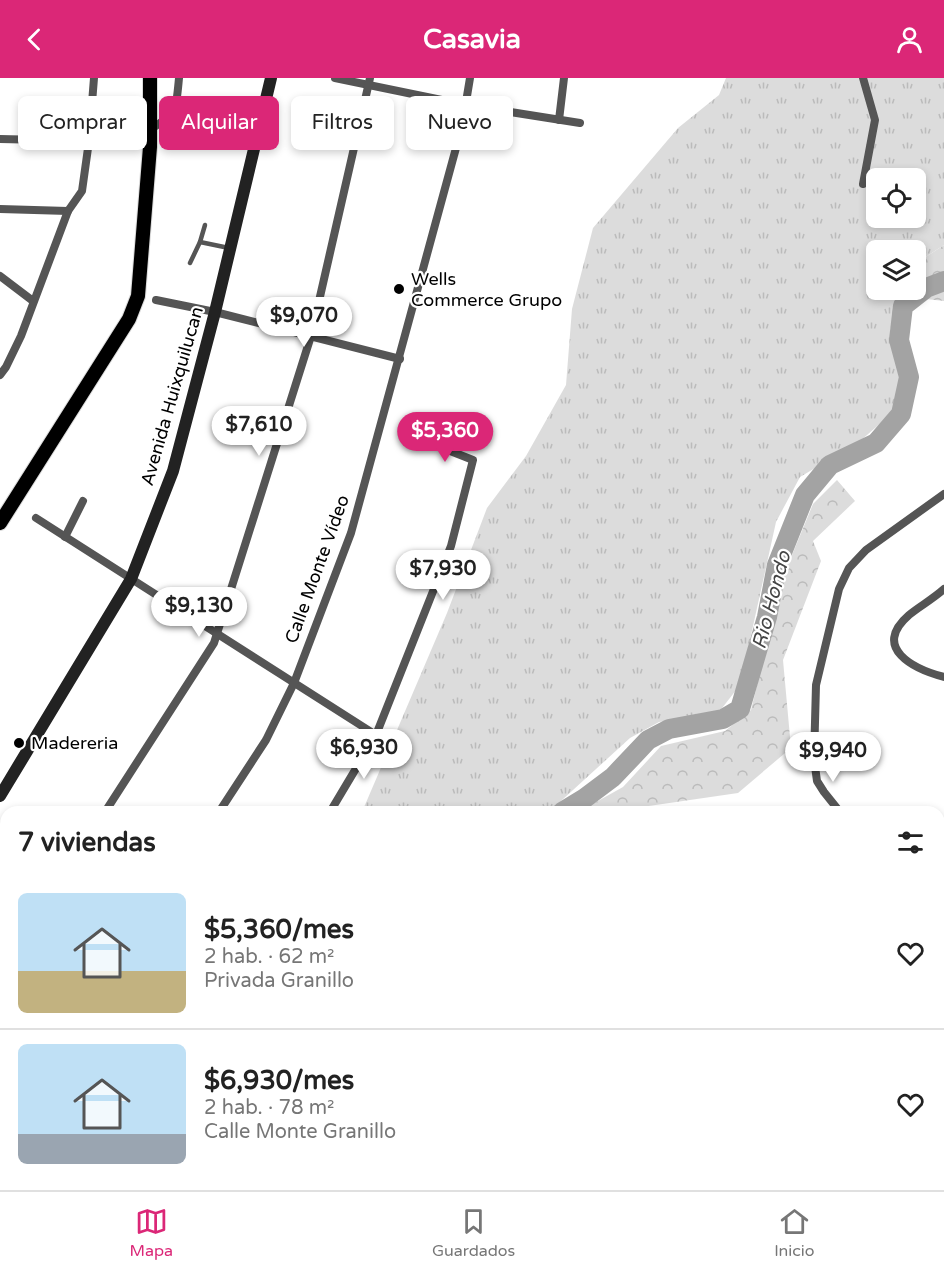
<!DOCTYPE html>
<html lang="es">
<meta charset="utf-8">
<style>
body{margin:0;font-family:"Varela Round",sans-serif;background:#f2f2f2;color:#222;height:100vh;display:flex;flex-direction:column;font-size:22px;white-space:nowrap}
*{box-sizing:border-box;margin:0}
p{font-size:20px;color:#767676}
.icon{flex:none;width:33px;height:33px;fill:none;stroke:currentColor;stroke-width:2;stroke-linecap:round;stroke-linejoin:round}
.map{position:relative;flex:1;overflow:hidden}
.panel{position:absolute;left:0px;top:728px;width:945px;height:386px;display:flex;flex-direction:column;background:#fff;border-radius:18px 18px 0 0;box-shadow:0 3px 9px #0003}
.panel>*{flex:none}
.banner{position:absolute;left:18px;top:18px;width:600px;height:54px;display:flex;gap:12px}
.controls{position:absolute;left:866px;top:90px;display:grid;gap:12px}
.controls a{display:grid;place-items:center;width:60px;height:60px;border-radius:9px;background:#fff;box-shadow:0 3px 9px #0003;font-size:30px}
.price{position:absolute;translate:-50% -51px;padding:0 14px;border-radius:21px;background:#fff;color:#222;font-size:20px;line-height:39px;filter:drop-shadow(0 2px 3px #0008)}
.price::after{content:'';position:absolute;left:50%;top:36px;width:18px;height:14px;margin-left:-9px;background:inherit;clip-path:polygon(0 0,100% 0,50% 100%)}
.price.active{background:#db2777;color:#fff}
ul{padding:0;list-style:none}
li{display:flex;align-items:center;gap:18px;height:150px;padding:0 18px}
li+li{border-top:2px solid #e0e0e0}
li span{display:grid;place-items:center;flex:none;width:168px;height:120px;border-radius:9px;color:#555}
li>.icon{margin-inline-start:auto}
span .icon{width:72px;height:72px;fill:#fffc;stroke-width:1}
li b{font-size:26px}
h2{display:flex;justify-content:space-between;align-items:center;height:72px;padding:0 18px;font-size:26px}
.chip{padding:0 21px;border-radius:9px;background:#fff;box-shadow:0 3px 9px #0003;font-size:21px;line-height:54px}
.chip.active{background:#db2777;color:#fff}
header{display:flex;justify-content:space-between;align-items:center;height:78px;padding:0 18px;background:#db2777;color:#fff;font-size:27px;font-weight:700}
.tab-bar{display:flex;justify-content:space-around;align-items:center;height:84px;border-top:2px solid #e0e0e0;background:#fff;font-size:16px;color:#767676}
.tab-bar a{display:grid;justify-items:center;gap:3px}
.tab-bar .active{color:#db2777}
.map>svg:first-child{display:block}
</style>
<header><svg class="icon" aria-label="back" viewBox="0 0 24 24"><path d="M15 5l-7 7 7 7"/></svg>Casavia<svg class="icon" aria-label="person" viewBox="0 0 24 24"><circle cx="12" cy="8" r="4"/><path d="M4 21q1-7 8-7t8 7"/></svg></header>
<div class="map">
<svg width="944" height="1112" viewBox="0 0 944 1112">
<defs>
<pattern id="grass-tufts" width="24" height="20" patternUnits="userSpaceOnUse" patternTransform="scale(1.5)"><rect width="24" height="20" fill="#dcdcdc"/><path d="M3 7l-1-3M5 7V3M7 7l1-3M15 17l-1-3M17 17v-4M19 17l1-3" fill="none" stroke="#bbb"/></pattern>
<pattern id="forest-crowns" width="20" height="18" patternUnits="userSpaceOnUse" patternTransform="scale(1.5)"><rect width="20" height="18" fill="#dcdcdc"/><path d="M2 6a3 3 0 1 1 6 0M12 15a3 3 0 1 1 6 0" fill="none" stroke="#bbb"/></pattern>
</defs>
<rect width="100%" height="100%" fill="#fff"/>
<g fill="url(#grass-tufts)" fill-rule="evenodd">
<path d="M 726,0 L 944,0 L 944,167 L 915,186 L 915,172 L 876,172 L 876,212 L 898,212 L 890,254 L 904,300 L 891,336 L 859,364 L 800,399 L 776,444 L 740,607 L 719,634 L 659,644 L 630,660 L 550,733 L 362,734 L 447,535 L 487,430 L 526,378 L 566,307 L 572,231 L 593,150 L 678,50 L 719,17 ZM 876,100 L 915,100 L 915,140 L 876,140 Z"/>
<polygon points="249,1107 370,1107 364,1112 248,1112"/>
</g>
<g fill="url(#forest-crowns)">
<polygon points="944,167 944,223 926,221 915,210 915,186"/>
<polygon points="837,402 855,423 813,463 821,483 783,582 791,670 738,715 635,730 632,733 580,733 623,709 661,668 725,653 751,632 785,494 813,426"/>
<polygon points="552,1107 631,1107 630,1109 634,1112 550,1112"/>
</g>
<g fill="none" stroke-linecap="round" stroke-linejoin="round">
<g stroke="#a3a3a3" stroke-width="20">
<polyline points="562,734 585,720 613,699 648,662 669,651 723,641 740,631 767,539 777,487 805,417 830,387 876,365 901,336 909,299 899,262 903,228 926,210 944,203"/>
<polyline points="477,1107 494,1112"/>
<polyline points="394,1112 400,1107"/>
<polyline points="538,1112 541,1107"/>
</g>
<defs>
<polyline id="primary" points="0,445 129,241 138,218 150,69 150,0"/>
</defs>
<use href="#primary" stroke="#dbdbdb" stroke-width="16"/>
<g stroke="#555" stroke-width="4.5">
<polyline points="200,164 205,147"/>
<polyline points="190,185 200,164 229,170"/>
</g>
<g stroke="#555" stroke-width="8">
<polyline points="335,0 466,27 580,45"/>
<polyline points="559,42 564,0"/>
<path d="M 150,52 C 177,34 176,31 179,0"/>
<polyline points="0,61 89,63"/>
<polyline points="863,106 875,42 863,0"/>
<polyline points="0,131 68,133"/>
<polyline points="0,198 33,223"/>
<polyline points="156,222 215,234 400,281"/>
<polyline points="0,297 6,289 21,258 68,133 82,113 89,63 94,0"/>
<polyline points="36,440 376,657"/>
<polyline points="65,459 83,423"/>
<path d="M 944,511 C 933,521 920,528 909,537 C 871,570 914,591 944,599"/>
<polyline points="105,734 214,565 311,258 370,0"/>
<polyline points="219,734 266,662 294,605 351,455 462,48 470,0"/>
<polyline points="330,734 376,657 451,468 473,382 430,365"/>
<polyline points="840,734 824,714 817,703 814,681 816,607 839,511 849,490 866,472 944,416"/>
<polyline points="0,770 6,773"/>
<polyline points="939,782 944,760"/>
<polyline points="0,862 6,863"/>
<polyline points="0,935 6,922"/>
<polyline points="939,1003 944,1006"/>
<polyline points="939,1089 944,1094"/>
<polyline points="0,1105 6,1077"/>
<polyline points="54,1107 61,1112"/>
<polyline points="758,1107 766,1112"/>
<polyline points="98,1112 101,1107"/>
<polyline points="207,1112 211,1107"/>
</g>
<polyline stroke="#222" stroke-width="12" points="0,718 131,501 173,393 215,234 271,0"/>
<use href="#primary" stroke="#000" stroke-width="14"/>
</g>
<g fill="#000" stroke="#fff" stroke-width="2">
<circle cx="399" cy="211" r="6"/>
<circle cx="19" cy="665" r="6"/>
</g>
<g text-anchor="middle" stroke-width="4.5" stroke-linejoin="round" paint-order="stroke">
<g font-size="18" fill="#000" stroke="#fff" text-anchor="start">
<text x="411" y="207">Wells<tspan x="411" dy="21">Commerce Grupo</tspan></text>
<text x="31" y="671">Madereria</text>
</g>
<g font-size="18" fill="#000" stroke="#fff">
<text transform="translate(172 318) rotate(-74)" y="6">Avenida Huixquilucan</text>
<text transform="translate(317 491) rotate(-70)" y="6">Calle Monte Vídeo</text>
</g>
<g font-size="20" font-style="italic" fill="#444" stroke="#fff">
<text transform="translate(771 522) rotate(-75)" y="7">Rio Hondo</text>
</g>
</g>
</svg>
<div class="controls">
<a><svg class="icon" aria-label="locate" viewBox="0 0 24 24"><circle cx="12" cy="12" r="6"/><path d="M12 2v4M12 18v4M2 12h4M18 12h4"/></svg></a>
<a><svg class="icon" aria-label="layers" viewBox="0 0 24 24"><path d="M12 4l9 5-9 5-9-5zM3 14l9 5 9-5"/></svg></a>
</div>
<b class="price" style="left:304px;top:270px">$9,070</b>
<b class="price" style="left:259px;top:379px">$7,610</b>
<b class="price active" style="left:445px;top:385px">$5,360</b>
<b class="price" style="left:443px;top:523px">$7,930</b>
<b class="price" style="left:199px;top:560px">$9,130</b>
<b class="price" style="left:364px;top:702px">$6,930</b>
<b class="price" style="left:833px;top:705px">$9,940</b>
<div class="banner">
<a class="chip">Comprar</a>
<a class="chip active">Alquilar</a>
<a class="chip">Filtros</a>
<a class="chip">Nuevo</a>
</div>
<section class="panel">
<h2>7 viviendas<svg class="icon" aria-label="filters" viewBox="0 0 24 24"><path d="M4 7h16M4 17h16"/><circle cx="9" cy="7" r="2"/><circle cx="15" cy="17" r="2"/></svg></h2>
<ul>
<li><span style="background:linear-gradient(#bfe0f5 65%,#c2b280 0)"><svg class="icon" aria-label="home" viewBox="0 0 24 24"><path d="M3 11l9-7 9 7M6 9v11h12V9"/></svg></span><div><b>$5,360/mes</b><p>2 hab. · 62 m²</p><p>Privada Granillo</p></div><svg class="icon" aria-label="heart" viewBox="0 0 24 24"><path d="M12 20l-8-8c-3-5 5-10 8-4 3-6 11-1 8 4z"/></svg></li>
<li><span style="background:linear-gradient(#bfe0f5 75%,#9aa5b1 0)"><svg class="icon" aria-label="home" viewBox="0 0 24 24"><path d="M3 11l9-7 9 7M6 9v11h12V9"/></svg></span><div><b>$6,930/mes</b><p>2 hab. · 78 m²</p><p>Calle Monte Granillo</p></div><svg class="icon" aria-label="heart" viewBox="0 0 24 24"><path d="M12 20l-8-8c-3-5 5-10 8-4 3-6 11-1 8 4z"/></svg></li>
</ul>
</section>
</div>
<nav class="tab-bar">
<a class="active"><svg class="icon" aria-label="map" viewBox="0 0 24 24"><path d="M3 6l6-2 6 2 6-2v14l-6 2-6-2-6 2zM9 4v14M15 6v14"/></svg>Mapa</a>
<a><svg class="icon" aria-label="saved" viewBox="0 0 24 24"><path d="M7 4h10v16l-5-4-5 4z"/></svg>Guardados</a>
<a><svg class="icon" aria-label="home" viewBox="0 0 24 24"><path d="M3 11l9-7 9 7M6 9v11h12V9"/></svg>Inicio</a>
</nav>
